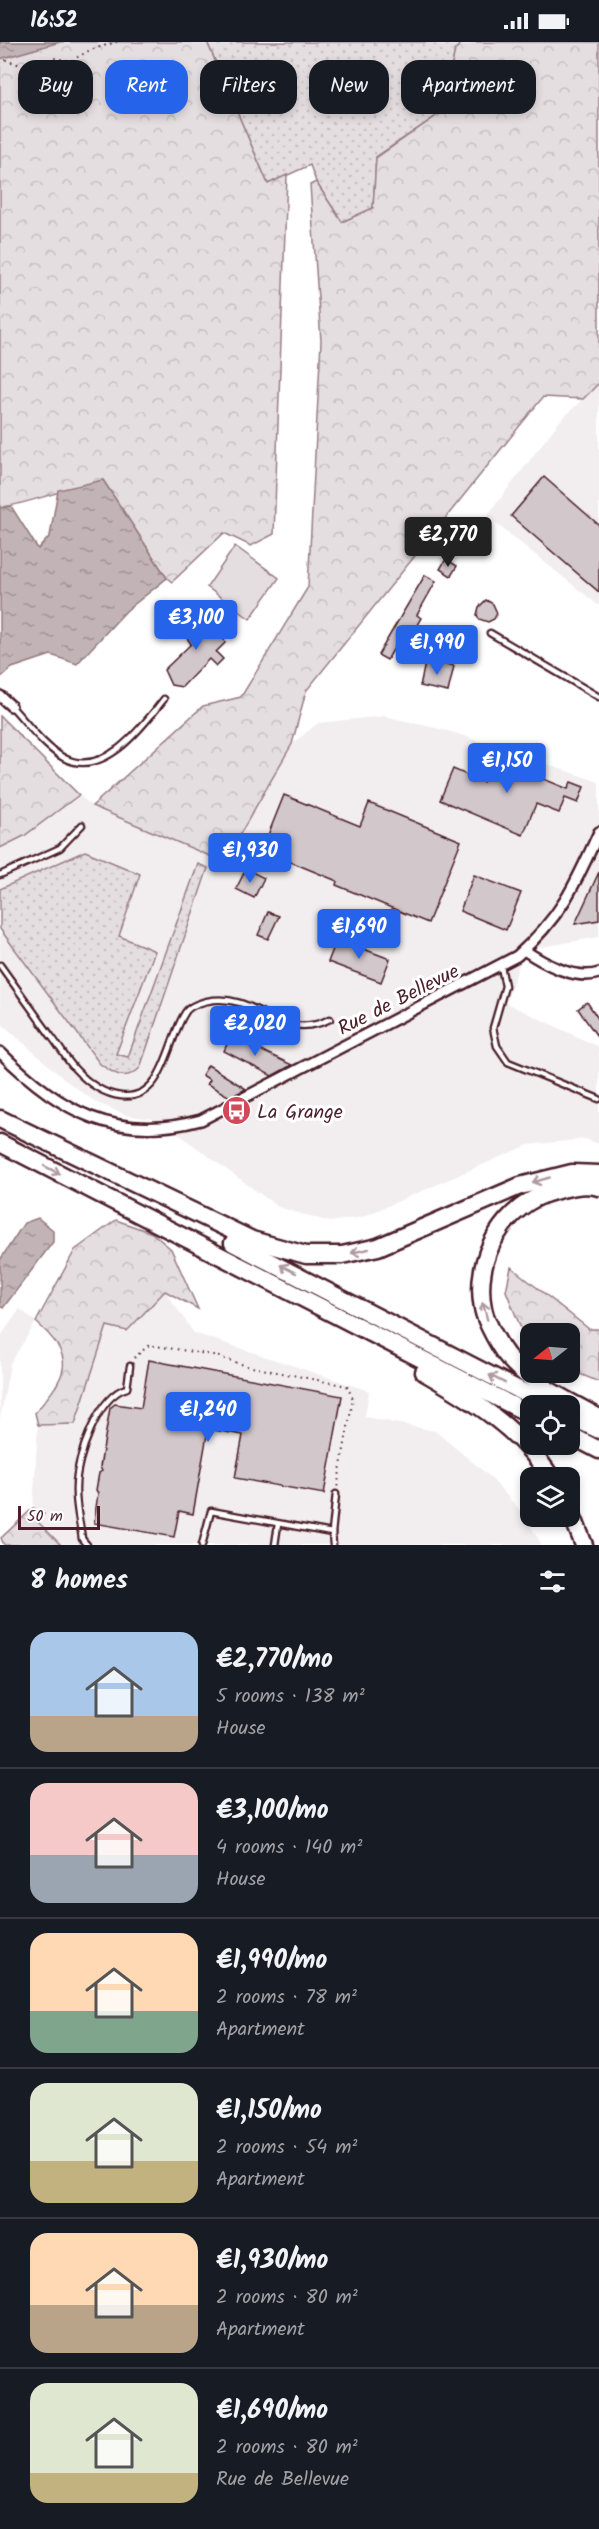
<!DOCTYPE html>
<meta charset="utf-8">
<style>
body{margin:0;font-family:Kalam,sans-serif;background:#20242c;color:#f1f3f6;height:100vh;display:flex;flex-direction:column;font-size:22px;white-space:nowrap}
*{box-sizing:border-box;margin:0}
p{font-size:20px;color:#9ea1a6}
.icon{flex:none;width:33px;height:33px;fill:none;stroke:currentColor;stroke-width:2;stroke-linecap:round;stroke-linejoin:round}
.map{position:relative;height:1503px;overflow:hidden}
.drawer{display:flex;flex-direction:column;background:#171b24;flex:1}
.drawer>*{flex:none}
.banner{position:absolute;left:18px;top:18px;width:564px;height:54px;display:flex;gap:12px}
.needle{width:39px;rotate:253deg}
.buttons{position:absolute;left:520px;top:1281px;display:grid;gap:12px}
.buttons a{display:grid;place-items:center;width:60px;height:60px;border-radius:12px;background:#171b24;box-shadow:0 3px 9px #0003;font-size:30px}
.scale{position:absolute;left:18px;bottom:15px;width:82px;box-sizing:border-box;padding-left:6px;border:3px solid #4a1f2b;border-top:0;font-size:16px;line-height:21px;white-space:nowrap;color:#4a1f2b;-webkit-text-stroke:4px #fff;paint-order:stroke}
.price{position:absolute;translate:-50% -51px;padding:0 14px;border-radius:6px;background:#2563eb;color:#fff;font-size:20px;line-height:39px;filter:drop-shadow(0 2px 3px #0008)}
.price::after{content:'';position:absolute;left:50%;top:36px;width:18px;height:14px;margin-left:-9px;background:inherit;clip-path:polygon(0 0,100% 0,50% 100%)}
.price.selected{background:#222;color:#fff}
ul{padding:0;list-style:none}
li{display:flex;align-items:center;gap:18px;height:150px;padding:0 30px}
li+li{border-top:2px solid #363941}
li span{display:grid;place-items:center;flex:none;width:168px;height:120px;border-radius:18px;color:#555}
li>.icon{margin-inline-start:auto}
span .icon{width:72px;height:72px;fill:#fffc;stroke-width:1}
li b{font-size:26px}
h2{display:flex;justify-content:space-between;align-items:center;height:72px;padding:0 30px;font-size:26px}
.pill{padding:0 21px;border-radius:18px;background:#171b24;box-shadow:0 3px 9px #0003;font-size:21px;line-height:54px}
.pill.selected{background:#2563eb;color:#fff}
.status{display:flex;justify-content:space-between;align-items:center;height:42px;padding:0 30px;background:#171b24;direction:ltr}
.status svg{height:16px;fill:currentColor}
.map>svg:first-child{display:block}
</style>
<div class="status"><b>16:52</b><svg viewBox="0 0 49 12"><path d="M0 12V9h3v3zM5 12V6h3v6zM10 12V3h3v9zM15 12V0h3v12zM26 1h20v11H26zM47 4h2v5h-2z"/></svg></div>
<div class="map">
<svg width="599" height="1503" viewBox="0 0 599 1503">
<defs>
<pattern id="green-dots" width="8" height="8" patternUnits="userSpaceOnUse" patternTransform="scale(1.5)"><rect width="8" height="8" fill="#e5dee0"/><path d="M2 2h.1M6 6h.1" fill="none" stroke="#c6bec0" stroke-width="1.8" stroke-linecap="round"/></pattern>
<pattern id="forest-crowns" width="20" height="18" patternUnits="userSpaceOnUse" patternTransform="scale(1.5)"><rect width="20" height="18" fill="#e5dee0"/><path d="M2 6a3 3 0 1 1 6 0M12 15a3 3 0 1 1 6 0" fill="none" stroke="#c6bec0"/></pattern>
<pattern id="water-ripples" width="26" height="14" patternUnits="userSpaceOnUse" patternTransform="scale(1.5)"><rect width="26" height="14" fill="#c1b3b6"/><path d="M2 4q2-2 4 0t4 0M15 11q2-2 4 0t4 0" fill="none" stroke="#9f9194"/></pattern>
</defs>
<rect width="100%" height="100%" fill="#fff"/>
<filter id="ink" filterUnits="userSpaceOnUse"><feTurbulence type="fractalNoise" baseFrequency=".0167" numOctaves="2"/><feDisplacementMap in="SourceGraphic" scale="12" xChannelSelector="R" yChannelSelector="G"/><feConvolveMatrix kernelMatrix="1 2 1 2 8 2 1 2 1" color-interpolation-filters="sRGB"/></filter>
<g filter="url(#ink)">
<g fill="#f2eeef">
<polygon points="599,341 599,564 487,474 559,380"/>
<polygon points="384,674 452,690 599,740 599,895 524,908 506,961 599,1005 599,1102 585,1097 528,1103 362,1175 330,1180 278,1165 159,1078 126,1073 97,1061 65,1038 0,980 0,806 24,794 79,753 92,764 224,819 292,702 318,681"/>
<polygon points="165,1249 194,1291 369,1349 365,1375 435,1389 488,1433 521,1469 542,1503 61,1503 38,1480 43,1472 33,1466 38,1383 75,1382 107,1284 127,1289"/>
<polygon points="20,1267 36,1280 10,1322 0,1377 0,1295"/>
</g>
<g fill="url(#green-dots)" stroke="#987e86" stroke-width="1.5">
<polygon points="207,0 462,0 455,8 442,70 376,115 373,166 342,180 316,140 310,123 268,142"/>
<path d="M 85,809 L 140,832 L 119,894 L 155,909 L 116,1012 L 128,1015 L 198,822 L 208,826 L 140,1026 C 125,1040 114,1032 100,1022 L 0,887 L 0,847 Z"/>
</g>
<g fill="url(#forest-crowns)" stroke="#987e86" stroke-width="1.5">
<path d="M 0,0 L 207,0 L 268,142 L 287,133 L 274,492 L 251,504 L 224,491 L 172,540 L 167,536 L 103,438 C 68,446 36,459 0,466 Z"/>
<polygon points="462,0 599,0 599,341 583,357 543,355 306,649 292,702 224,820 92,764 203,664 241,655 308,545 321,299 310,143 316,140 342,180 373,166 376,116 442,70 455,8"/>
<polygon points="0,674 79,753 24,794 0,806"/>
<path d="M 116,1178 L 152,1191 L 171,1207 L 198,1267 L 165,1249 L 127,1289 L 107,1284 L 75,1382 L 38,1383 L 35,1371 C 67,1333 78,1317 36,1280 L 75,1208 Z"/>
<polygon points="511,1225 589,1287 599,1287 599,1340 570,1328 570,1292 531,1292 531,1298 522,1289 506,1249"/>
<polygon points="33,1466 44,1472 38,1480 61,1503 4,1503 1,1496"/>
</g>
<polygon fill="#e5dee0" stroke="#987e86" stroke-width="1.5" points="235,504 279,536 250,577 207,545"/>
<g fill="url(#water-ripples)" stroke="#91787e" stroke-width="1.5">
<polygon points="0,0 60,0 0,17"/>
<polygon points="103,438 167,536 126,569 77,622 51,613 12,626 0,636 0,466 11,464 38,507 50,494 58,448"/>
<polygon points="38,1176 53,1188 53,1200 3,1266 0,1264 0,1218 24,1181"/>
</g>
<g fill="#d2c7cb" stroke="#4a1f2b" stroke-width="1.5">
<polygon points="544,435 599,483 599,550 511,474"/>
<polygon points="446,517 457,524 451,534 440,527"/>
<polygon points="425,533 436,539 417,573 421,576 410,595 403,591 387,618 378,613"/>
<polygon points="486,558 493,562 497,571 494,577 488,580 479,577 477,573 479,565"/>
<polygon points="198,569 214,572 211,588 223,594 225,601 216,610 223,617 216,624 209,617 182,645 171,643 164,628 191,602 187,596 194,589 190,584 193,580 190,578"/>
<polygon points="426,617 454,624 448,650 420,644"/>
<polygon points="497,709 528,722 524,729 568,747 571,740 584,745 578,761 565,756 559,771 536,762 523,793 440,758 453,727 483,740"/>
<polygon points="284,753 360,784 369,761 461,799 428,881 336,843 337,839 262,808"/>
<polygon points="246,827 264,836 254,856 236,847"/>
<polygon points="599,830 599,878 575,882"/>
<polygon points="474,833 521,851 506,888 460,869"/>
<polygon points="268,870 279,874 268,897 258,893"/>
<polygon points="337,897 390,917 381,940 328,920"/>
<polygon points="587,960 599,978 599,997 578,967"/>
<polygon points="231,993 256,1006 292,1023 272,1034 224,1009"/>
<polygon points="208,1023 246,1047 230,1055 207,1042 210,1038 202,1033"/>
<polygon points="149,1318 342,1354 324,1452 235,1436 243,1393 208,1387 193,1472 179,1469 174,1495 94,1481 98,1451 96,1448 99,1431 102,1429 100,1425 110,1366 115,1362 141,1366"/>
</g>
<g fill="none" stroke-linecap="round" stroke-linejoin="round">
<defs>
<g id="lane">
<polyline points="490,591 599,655"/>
<path d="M 11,664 C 27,681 44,705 64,716 C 104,737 143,684 164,657"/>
<polyline points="0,833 60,806 82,783"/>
<path d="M 0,923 C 17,947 34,970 51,994 C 59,1004 66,1017 75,1027 C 87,1040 103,1052 121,1054 C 165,1059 167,998 185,971 C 189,963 205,959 213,958 C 258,953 282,1001 330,977"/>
<polyline points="501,924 505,944 493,986 497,1004 508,1020 599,1057"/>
<polyline points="332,1491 336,1452"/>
<path d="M 87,1503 L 82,1497 C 80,1480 75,1462 76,1445 C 76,1417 98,1353 127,1346 L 130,1324"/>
<polyline points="202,1503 211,1469 332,1491 333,1503"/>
<polyline points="275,1503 278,1482"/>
</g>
<g id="street">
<polyline points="0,654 11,664"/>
<path d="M 524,908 C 543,921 576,939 599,931"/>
<path d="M 0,1010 C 60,1070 116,1101 201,1078 L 517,914 C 562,874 575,843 599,790"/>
</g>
<g id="highway">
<polyline points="0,1077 252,1198 306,1213 342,1213 378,1205 520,1144 572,1131 599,1132"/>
<polyline points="0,1101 531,1373"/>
<path d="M 599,1145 C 584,1141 568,1145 554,1149 C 504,1162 473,1216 483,1266 C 485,1279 494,1293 500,1304 C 520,1338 566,1357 599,1376"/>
<polyline points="233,1201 550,1364"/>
<path d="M 424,1330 C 471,1357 522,1388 551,1436"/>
<polyline points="570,1374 599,1388"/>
<polyline points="570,1393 599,1408"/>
<polyline points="570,1468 584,1503"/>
</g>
</defs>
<use href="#lane" stroke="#4a1f2b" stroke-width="9"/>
<use href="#street" stroke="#4a1f2b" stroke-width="14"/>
<use href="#highway" stroke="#4a1f2b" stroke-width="21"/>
<g stroke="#4a1f2b" stroke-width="2" stroke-dasharray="1.5 4.5" stroke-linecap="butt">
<polyline points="0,21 6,18 34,28 54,16 71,19 90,8 117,0"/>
<polyline points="134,1316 149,1303 213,1313 247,1324 347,1344 353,1357 337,1446"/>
</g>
<use href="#lane" stroke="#fff" stroke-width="4.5"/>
<use href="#street" stroke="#fff" stroke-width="9"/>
<use href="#highway" stroke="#fff" stroke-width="16"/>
</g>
<defs><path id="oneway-shaft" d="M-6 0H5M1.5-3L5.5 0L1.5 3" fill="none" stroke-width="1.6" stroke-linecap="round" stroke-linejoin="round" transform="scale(1.5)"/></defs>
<g stroke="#ae9aa0">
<use href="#oneway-shaft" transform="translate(52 1128) rotate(27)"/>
<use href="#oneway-shaft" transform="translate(541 1138) rotate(164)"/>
<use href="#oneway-shaft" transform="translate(360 1209) rotate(167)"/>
<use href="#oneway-shaft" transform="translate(288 1227) rotate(-153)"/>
<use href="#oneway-shaft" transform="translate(485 1269) rotate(-105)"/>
<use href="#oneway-shaft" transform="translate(497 1337) rotate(-153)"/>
</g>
</g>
<defs>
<symbol id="bus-disc" viewBox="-11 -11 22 22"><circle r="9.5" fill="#d1495b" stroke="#fff"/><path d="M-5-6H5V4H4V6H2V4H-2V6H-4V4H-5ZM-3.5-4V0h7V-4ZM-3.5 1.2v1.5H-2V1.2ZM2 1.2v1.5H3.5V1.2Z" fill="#fff"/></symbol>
</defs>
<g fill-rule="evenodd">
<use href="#bus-disc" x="220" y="1052" width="33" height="33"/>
</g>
<g text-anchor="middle" stroke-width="6" stroke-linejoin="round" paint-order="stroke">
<g font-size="20" fill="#4a1f2b" stroke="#fff">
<text transform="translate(398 957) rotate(-27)" y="7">Rue de Bellevue</text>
</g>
<g font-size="20" fill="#4a1f2b" stroke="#fff" text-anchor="start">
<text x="257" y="1076">La Grange</text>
</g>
</g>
</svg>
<div class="buttons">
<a><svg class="needle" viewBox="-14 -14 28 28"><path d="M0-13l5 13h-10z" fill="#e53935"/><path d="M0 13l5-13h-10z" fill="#9ea1a6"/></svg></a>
<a><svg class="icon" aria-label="locate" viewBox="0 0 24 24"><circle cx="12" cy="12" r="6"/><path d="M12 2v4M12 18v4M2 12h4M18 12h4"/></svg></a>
<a><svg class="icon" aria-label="layers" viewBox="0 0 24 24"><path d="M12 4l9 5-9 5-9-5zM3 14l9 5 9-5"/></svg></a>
</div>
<div class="scale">50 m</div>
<b class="price selected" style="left:448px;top:526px">€2,770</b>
<b class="price" style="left:196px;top:609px">€3,100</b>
<b class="price" style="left:437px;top:634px">€1,990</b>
<b class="price" style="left:507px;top:752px">€1,150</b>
<b class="price" style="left:250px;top:842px">€1,930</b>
<b class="price" style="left:359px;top:918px">€1,690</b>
<b class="price" style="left:255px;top:1015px">€2,020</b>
<b class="price" style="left:208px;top:1401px">€1,240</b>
<div class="banner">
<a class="pill">Buy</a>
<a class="pill selected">Rent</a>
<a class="pill">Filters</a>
<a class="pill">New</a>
<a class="pill">Apartment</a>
</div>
</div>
<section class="drawer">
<h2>8 homes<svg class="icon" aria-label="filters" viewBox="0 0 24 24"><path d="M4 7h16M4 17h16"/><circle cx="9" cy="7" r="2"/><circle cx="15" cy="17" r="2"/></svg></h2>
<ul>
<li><span style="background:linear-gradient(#a9c7e8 70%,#b9a48a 0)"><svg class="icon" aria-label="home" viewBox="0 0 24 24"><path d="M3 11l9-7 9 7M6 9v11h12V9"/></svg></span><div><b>€2,770/mo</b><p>5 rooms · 138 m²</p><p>House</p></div></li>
<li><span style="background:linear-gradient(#f6c9c9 60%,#9aa5b1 0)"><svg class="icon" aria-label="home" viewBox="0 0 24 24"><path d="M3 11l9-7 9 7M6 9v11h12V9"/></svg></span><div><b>€3,100/mo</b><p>4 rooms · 140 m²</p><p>House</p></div></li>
<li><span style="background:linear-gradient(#ffd9b3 65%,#7fa58c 0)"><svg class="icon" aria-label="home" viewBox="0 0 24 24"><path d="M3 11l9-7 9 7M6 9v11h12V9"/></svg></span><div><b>€1,990/mo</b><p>2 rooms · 78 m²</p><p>Apartment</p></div></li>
<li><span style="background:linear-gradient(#dfe7d0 65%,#c2b280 0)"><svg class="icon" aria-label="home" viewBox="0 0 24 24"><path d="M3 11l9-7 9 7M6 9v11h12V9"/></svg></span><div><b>€1,150/mo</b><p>2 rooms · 54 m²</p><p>Apartment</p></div></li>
<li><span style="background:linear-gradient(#ffd9b3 60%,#b9a48a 0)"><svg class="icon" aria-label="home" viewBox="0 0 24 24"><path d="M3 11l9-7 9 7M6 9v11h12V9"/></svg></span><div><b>€1,930/mo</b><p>2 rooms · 80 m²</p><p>Apartment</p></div></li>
<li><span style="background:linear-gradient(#dfe7d0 75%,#c2b280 0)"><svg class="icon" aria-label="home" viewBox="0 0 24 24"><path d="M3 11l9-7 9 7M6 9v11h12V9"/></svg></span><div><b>€1,690/mo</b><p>2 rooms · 80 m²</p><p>Rue de Bellevue</p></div></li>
</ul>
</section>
